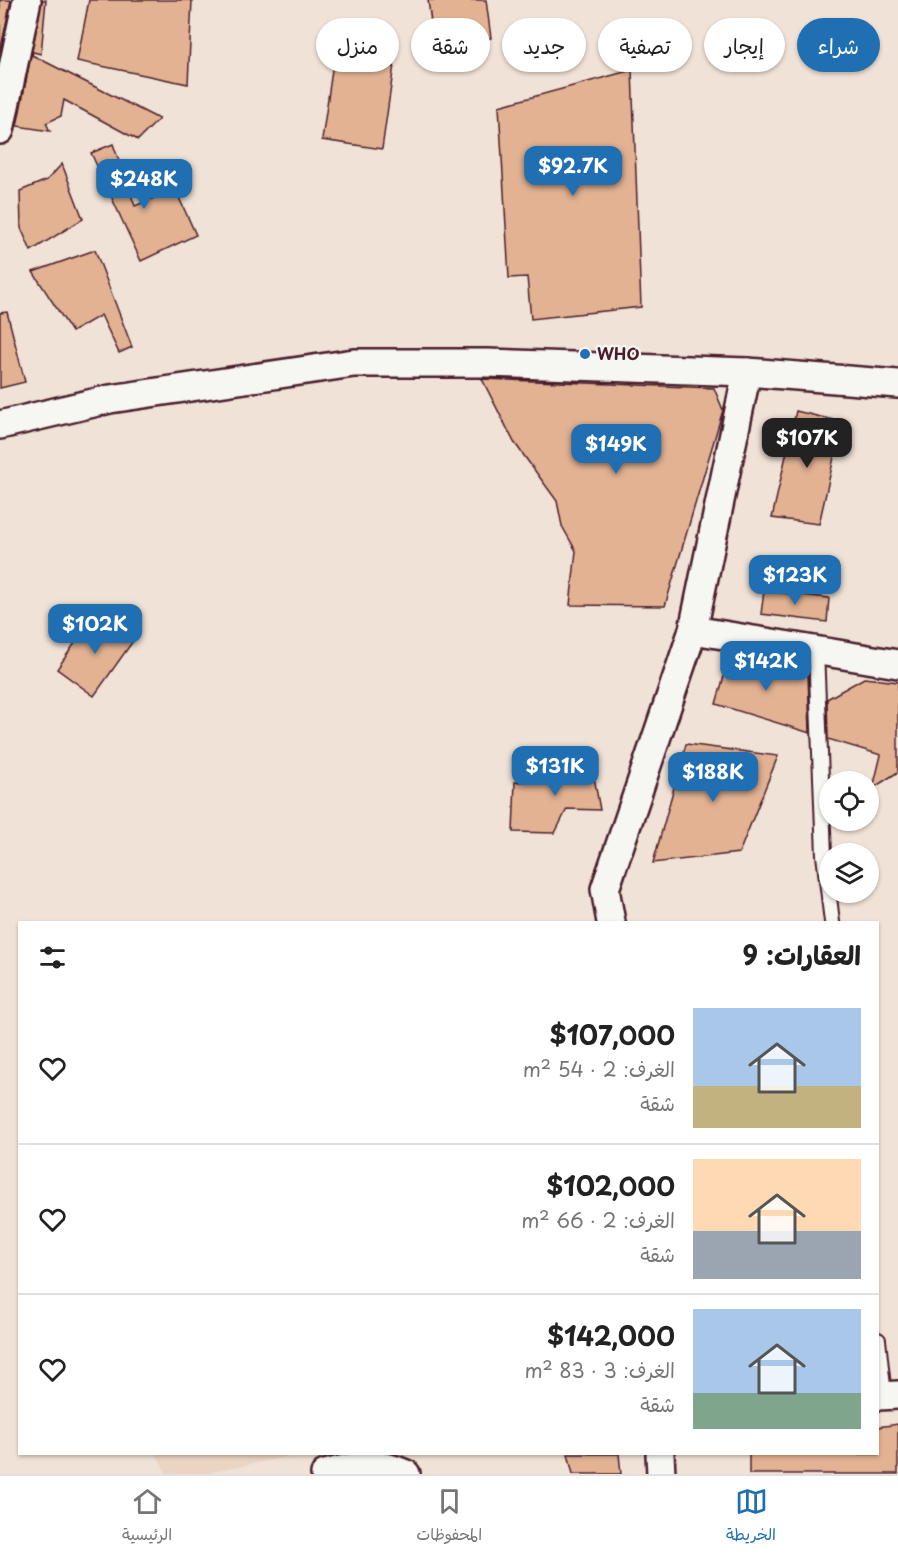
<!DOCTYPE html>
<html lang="ar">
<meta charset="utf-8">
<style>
body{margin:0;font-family:"Playpen Sans","Playpen Sans Arabic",sans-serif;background:#f6f6f6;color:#222;direction:rtl;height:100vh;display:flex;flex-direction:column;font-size:22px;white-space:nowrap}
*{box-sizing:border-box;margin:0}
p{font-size:20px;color:#767676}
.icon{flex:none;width:33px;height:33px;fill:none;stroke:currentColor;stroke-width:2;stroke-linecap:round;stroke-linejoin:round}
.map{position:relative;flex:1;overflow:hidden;direction:ltr}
.drawer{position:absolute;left:18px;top:921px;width:861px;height:534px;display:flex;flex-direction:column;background:#fff;border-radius:0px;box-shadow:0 2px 4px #0004;direction:rtl}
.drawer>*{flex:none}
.hud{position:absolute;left:18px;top:18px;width:862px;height:54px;direction:rtl;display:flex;gap:12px}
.fabs{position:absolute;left:819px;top:771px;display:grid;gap:12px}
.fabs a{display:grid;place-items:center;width:60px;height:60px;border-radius:50%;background:#fff;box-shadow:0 2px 4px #0004;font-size:30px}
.price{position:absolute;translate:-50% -51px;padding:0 14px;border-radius:12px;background:#1f6fb2;color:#fff;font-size:20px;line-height:39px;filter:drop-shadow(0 2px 3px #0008)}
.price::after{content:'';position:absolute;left:50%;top:36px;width:18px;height:14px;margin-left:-9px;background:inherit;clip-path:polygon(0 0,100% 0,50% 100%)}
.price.current{background:#222;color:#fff}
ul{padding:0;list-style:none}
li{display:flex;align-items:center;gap:18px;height:150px;padding:0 18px}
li+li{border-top:2px solid #e0e0e0}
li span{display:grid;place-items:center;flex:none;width:168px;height:120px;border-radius:0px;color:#555}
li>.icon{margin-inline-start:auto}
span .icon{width:72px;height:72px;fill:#fffc;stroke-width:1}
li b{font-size:26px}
h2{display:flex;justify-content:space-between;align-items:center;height:72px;padding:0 18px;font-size:26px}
.pill{padding:0 21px;border-radius:27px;background:#fff;box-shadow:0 2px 4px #0004;font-size:21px;line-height:54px}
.pill.current{background:#1f6fb2;color:#fff}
.tab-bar{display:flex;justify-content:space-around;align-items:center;height:84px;border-top:2px solid #e0e0e0;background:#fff;font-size:16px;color:#767676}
.tab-bar a{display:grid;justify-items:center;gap:3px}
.tab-bar .current{color:#1f6fb2}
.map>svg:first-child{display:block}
</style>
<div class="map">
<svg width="898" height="1474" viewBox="0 0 898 1474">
<rect width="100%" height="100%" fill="#f0e2d6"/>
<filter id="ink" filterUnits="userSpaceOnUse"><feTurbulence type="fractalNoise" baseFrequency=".0167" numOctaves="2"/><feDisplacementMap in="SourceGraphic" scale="12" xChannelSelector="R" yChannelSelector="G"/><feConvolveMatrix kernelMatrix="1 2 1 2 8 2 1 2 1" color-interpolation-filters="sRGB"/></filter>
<g filter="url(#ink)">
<polygon fill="#ecd4c2" points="156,1454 299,1454 204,1474 167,1474"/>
<g fill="#e2b293" stroke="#4a1f2b" stroke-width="1.5">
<polygon points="0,0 11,0 0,53"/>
<polygon points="42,0 46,0 41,54 33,52 32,55 159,119 138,140 64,100 61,116 46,123 50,131 17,126"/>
<polygon points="89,0 192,0 188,84 77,61"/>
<polygon points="428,0 486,0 491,38 434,45"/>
<polygon points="334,56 394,65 382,149 322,140"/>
<polygon points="632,70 641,307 531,319 527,277 509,278 499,106"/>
<polygon points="113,144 135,206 175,189 196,235 141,261 91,153"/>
<polygon points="62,164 83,219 31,251 21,228 20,191 47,180"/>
<polygon points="95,250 132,347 119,353 101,315 72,332 33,272"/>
<polygon points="7,312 25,382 0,388 0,313"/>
<polygon points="482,379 714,388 723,410 665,606 570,605 576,551 562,526 557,501 514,442"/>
<polygon points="796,411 842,422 819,524 772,518"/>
<polygon points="764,591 829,598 827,622 761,614"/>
<polygon points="95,614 133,641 94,696 57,669"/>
<polygon points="731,652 808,675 810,733 716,704"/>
<polygon points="864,678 898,682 898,772 873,788 881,755 828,739 827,699"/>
<polygon points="686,744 778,756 739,853 653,863"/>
<polygon points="557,759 591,760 600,810 567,809 555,833 513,832 515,782 550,779"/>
<polygon points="898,1424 898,1474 749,1474 749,1454 878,1454 878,1427"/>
<polygon points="568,1454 619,1454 621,1474 573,1474"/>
</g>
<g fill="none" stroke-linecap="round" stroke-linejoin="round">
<defs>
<g id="lane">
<polyline points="816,650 824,855 832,922"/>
<polyline points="878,1340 884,1396"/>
</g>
<g id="street">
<polyline points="0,130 27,0"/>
<polyline points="0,425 110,399 354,363 487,363 747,372 898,384"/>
<polyline points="693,630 898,664"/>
<polyline points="611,922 605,889 693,630 747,372"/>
<polyline points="878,1396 898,1395"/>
<polyline points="660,1454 661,1474"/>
<path d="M 325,1474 C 356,1465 375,1460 406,1474"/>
</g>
</defs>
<use href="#lane" stroke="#4a1f2b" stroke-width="18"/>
<use href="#street" stroke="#4a1f2b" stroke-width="32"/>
<use href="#lane" stroke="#f6f6f2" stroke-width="14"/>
<use href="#street" stroke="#f6f6f2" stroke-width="27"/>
</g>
</g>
<circle fill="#1f6fb2" stroke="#f6f6f2" stroke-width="2" cx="585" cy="354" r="6"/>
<g text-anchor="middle" stroke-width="4.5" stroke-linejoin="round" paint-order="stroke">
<g font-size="16" font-weight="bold" fill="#4a1f2b" stroke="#f6f6f2" text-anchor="start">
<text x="597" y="360">WHO</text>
</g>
</g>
</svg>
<div class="fabs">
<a><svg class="icon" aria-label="locate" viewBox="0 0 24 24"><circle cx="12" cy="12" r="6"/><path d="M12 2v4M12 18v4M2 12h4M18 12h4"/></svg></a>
<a><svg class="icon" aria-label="layers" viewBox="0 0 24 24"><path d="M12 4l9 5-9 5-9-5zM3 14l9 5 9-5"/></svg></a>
</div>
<b class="price" style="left:573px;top:197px">$92.7K</b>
<b class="price" style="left:144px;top:210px">$248K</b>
<b class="price current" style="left:807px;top:469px">$107K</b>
<b class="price" style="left:616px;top:475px">$149K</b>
<b class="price" style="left:795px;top:606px">$123K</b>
<b class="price" style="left:95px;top:655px">$102K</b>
<b class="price" style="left:766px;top:692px">$142K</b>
<b class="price" style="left:555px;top:797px">$131K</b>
<b class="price" style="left:713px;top:803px">$188K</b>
<div class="hud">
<a class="pill current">شراء</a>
<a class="pill">إيجار</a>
<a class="pill">تصفية</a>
<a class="pill">جديد</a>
<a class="pill">شقة</a>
<a class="pill">منزل</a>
</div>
<section class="drawer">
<h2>العقارات: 9<svg class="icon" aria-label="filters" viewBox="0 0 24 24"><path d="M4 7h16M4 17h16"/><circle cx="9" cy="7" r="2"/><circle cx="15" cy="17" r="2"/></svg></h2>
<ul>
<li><span style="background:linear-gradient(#a9c7e8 65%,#c2b280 0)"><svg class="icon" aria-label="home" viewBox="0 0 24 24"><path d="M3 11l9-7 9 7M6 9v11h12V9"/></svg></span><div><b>$107,000</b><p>الغرف: 2 · 54 m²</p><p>شقة</p></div><svg class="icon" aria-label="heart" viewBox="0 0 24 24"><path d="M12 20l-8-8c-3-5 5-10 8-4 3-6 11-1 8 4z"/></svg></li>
<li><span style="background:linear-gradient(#ffd9b3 60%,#9aa5b1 0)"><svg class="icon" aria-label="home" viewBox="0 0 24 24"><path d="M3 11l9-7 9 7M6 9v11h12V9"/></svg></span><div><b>$102,000</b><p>الغرف: 2 · 66 m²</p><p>شقة</p></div><svg class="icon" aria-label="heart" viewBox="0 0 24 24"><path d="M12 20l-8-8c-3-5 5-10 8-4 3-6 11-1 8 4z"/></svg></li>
<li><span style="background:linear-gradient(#a9c7e8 70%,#7fa58c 0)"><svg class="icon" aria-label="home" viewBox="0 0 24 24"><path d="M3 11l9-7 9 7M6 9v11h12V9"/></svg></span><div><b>$142,000</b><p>الغرف: 3 · 83 m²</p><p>شقة</p></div><svg class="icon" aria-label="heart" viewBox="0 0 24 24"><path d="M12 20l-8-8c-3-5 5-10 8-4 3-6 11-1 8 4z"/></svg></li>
</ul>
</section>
</div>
<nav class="tab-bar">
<a class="current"><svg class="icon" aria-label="map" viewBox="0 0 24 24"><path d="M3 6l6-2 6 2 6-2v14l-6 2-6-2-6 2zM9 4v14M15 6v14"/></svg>الخريطة</a>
<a><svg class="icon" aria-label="saved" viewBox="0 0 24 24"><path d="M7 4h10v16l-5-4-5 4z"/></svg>المحفوظات</a>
<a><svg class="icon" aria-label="home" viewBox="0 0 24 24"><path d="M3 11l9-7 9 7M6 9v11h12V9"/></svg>الرئيسية</a>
</nav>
